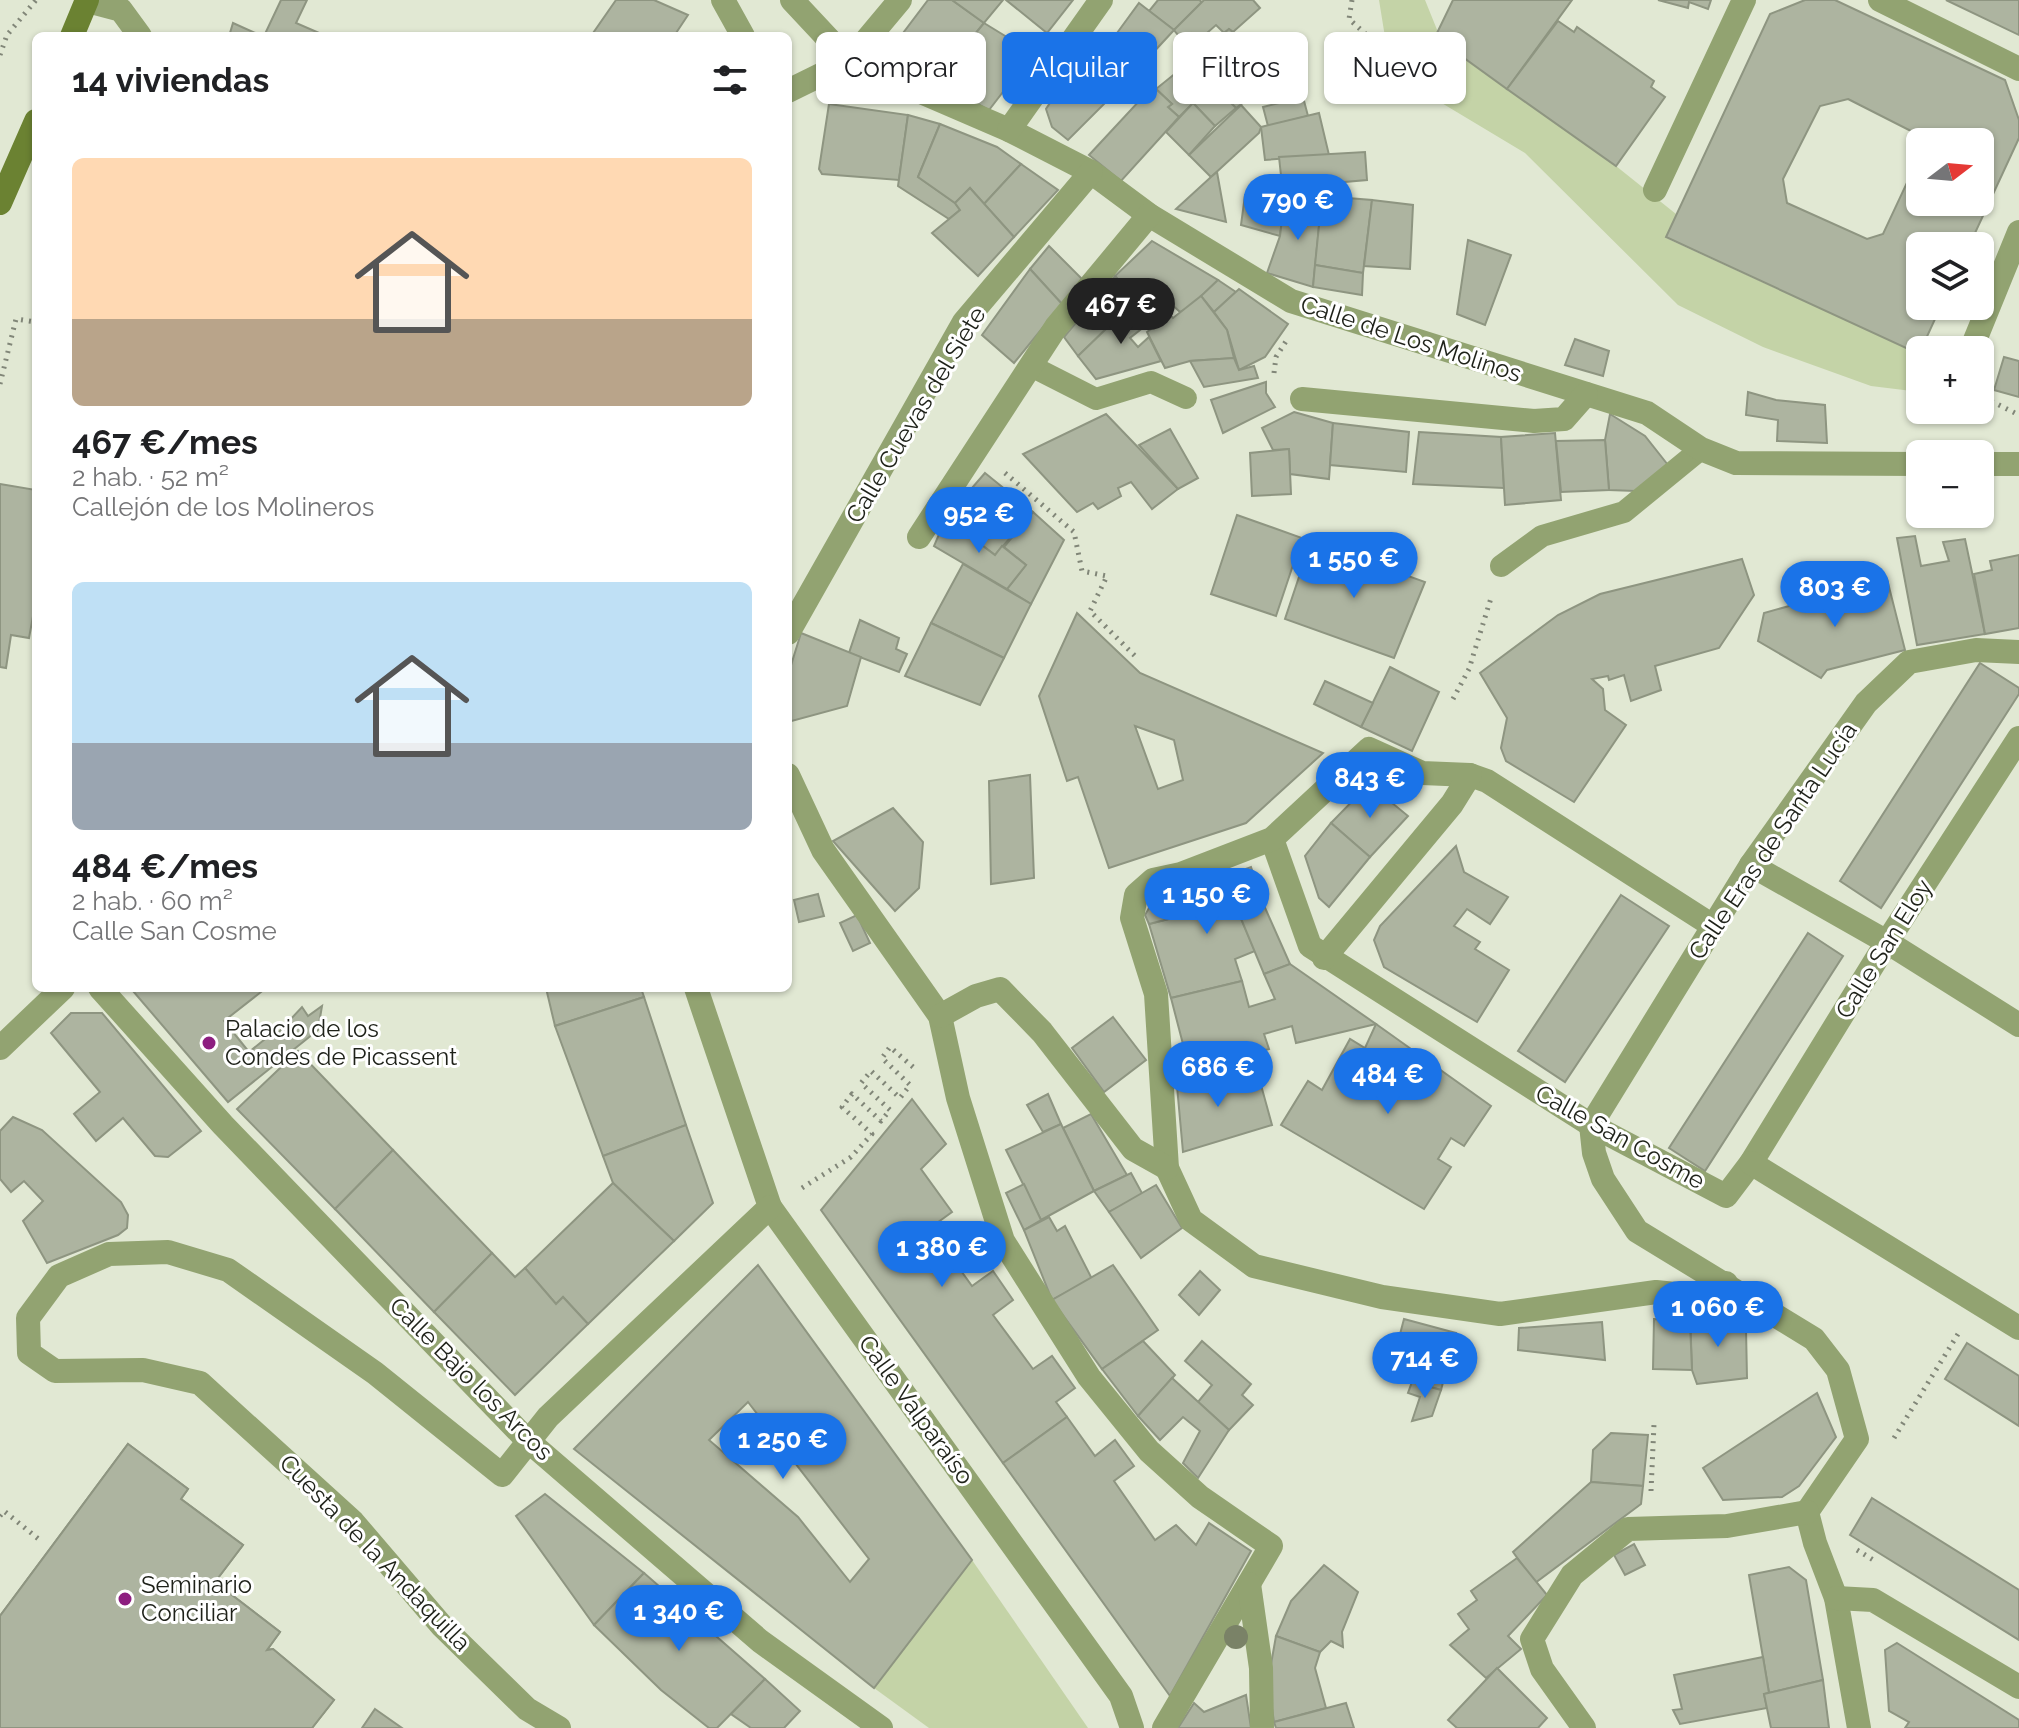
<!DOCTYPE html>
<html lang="es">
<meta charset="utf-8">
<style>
body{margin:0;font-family:Raleway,sans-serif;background:#f2f2f2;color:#202124;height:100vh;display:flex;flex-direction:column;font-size:30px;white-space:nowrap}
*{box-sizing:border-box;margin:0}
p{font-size:26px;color:#757577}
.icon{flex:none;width:44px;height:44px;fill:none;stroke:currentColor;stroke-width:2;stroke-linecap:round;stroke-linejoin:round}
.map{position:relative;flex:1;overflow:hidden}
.panel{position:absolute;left:32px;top:32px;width:760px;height:960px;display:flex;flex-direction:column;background:#fff;border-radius:12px;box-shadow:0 2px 6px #0004}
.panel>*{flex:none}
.guide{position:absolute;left:816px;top:32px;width:760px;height:72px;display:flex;gap:16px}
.needle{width:52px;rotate:74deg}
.tools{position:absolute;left:1906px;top:128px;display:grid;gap:16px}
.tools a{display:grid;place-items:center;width:88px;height:88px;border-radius:12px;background:#fff;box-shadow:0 2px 6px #0004;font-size:40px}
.price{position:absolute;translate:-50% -68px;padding:0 18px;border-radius:28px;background:#1a73e8;color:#fff;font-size:26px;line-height:52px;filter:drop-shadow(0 2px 4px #0008)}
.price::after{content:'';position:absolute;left:50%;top:48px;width:24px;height:18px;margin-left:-12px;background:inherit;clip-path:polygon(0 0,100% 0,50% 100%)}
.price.selected{background:#222;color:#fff}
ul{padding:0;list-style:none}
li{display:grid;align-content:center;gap:16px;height:424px;padding:0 40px}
li span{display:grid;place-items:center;height:248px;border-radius:12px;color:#555}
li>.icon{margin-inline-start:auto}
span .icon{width:144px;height:144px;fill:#fffc;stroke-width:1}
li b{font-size:34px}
h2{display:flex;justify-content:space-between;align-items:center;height:96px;padding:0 40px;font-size:34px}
.pill{padding:0 28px;border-radius:12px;background:#fff;box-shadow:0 2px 6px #0004;font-size:28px;line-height:72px}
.pill.selected{background:#1a73e8;color:#fff}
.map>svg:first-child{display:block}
</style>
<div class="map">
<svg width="2019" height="1728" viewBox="0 0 2019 1728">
<rect width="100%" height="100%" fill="#e1e8d3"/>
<g fill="#c4d3a7">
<polygon points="1379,0 1425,0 1442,42 1616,166 1676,214 1666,238 1919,354 1920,392 1871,386 1763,347 1678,305 1525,153 1435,99 1385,37"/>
<polygon points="972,1560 1088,1728 929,1728 874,1688"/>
</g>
<g fill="#adb4a0" stroke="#8e9581" stroke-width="2" fill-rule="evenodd">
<polygon points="281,0 307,0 296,23 326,36 264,36"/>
<polygon points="616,0 654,0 688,15 674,36 591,36"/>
<polygon points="928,0 952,0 984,23 936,82 888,53"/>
<polygon points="952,0 1003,0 984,23"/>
<polygon points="1006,0 1073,0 1047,33"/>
<polygon points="1158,0 1199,0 1202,2 1174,30 1149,11"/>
<polygon points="1204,0 1253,0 1260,8 1233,32 1229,29 1224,33 1216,25 1199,40 1191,33 1182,40 1174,30"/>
<polygon points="1453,0 1572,0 1507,89 1442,42 1437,33"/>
<polygon points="1658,0 1711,0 1708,9 1689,2 1688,8"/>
<path d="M 1805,0 L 1835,0 L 2005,80 L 2019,120 L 2019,138 L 1969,246 L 1920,246 L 1920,306 L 1941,306 L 1919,354 L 1666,237 L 1770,14 ZM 1848,99 L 1913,132 L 1920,155 L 1883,234 L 1867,239 L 1787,203 L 1783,179 L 1820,106 ZM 1920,142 L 1980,142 L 1980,202 L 1920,202 Z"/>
<polygon points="1946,0 2019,0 2019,35"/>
<polygon points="1139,3 1174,30 1138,69 1109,44"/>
<polygon points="1558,21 1574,32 1577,27 1654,81 1651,87 1665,97 1616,166 1507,89"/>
<polygon points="233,23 262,36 236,36 230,33"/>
<polygon points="984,23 1033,53 989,110 936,82"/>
<polygon points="1229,29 1249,45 1205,91 1182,68"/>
<polygon points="1109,44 1138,69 1119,89 1093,62"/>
<polygon points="1245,50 1274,80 1236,108 1212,84"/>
<polygon points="1081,56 1093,62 1119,89 1068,140 1052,127 1046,109"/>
<polygon points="1182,68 1205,91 1179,117 1168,107 1172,104 1156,89"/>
<polygon points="1212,84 1236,108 1215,126 1193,103"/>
<polygon points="1156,89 1172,104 1168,107 1179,117 1121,181 1089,155 1141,99"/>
<polygon points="1303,97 1308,116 1268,126 1263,107"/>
<polygon points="1193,103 1215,126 1189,155 1166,132"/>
<polygon points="829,104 908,115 899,180 822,174 819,169"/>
<polygon points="1241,105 1261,127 1259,133 1211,177 1189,155"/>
<polygon points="1319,113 1329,155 1265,160 1261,127"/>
<polygon points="908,115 940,124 918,177 955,203 960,210 949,219 898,186"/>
<polygon points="940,124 997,147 1021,164 984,204 970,188 955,203 918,177"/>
<polygon points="1365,152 1367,180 1333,183 1335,197 1284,203 1279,157"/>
<polygon points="1021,164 1058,190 1014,237 984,204"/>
<polygon points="1217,172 1226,222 1176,209 1211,177"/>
<polygon points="970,188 1014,237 978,276 932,233 960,210 955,203"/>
<polygon points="1280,188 1284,203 1280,236 1241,225 1245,195"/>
<polygon points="1322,196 1313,287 1267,273 1280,236 1284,203"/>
<polygon points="1322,196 1372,200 1363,273 1315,265"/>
<polygon points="1372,200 1413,205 1410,269 1364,266"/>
<polygon points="1468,240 1511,255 1485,325 1457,314"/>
<polygon points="1152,241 1218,280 1189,308 1180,312 1167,300 1150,315 1115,276"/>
<polygon points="1049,246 1084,281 1062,304 1030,269"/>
<polygon points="1315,265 1363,273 1362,295 1313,287"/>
<polygon points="1030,269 1062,304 1014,363 982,335"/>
<polygon points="1115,276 1135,301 1078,356 1064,337"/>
<polygon points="1218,280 1236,292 1214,312 1201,296"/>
<polygon points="1239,289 1288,324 1265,357 1239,370 1227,330 1214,312"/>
<polygon points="1201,296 1227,330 1234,358 1190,361 1165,368 1147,332 1170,315 1173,318"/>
<polygon points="1135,301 1154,319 1130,338 1138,347 1149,337 1161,361 1096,379 1078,356"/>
<polygon points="1575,339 1609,351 1603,376 1565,365"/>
<polygon points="2004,357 2019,361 2019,397 1994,390"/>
<polygon points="1234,358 1239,370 1254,366 1258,378 1204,387 1190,361"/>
<polygon points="1266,382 1266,393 1275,407 1223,433 1211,400"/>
<polygon points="1748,392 1776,400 1825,405 1827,443 1777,441 1778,420 1746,415"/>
<polygon points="1294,412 1333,423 1329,479 1290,474 1289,449 1273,450 1262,428"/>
<polygon points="1106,414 1178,489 1152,509 1131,482 1118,488 1121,496 1098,509 1093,503 1077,512 1023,454"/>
<polygon points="1610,414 1645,436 1668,465 1636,491 1609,490 1605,440"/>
<polygon points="1333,423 1409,432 1406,472 1330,465"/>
<polygon points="1170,429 1198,478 1178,489 1139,445"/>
<polygon points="1419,432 1501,437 1504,488 1413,484"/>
<polygon points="1555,433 1561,500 1505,505 1501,437"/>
<polygon points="1605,440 1609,490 1561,492 1556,441"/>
<polygon points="1289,449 1291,494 1252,496 1250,453"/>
<polygon points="985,473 1033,512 995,555 946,518"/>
<polygon points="0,484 36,490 36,600 29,638 11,635 6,668 0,667"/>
<polygon points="1033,512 1064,540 1031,604 1007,589 1026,565 1004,547"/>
<polygon points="1237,515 1302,538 1276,616 1211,594"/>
<polygon points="946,518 995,555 1002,546 1026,565 1007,589 934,546"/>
<polygon points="1915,536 1921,566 1949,561 1943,542 1965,539 1985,634 1917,645 1897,538"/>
<polygon points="1311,541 1425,582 1394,658 1285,619"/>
<polygon points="2019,555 2019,628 1985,634 1974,574 1992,570 1990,561"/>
<polygon points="1742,559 1754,595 1719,648 1655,666 1661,690 1631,701 1624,675 1609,680 1608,676 1592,679 1603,689 1605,710 1626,725 1574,802 1506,761 1501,748 1507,718 1480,673 1558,615 1600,594"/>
<polygon points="963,564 1031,604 1004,658 931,623"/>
<polygon points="1887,579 1905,650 1827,670 1821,678 1758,641 1764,613"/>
<path d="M 1077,613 L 1140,673 L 1323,753 L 1246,823 L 1109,868 L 1078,777 L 1067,781 L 1039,696 ZM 1135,726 L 1174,740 L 1183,780 L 1158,789 Z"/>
<polygon points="860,620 899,638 896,649 907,654 899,672 849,653"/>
<polygon points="931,623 1004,658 980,705 905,676"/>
<polygon points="801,633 861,657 847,706 788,722 788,675"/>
<polygon points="1980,663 2019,688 2019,694 1881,908 1840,881"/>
<polygon points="1390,667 1439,692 1412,751 1361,727"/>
<polygon points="1325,681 1373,703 1361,727 1314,704"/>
<polygon points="1030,775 1034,878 991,884 989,781"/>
<polygon points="1369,784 1408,816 1370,857 1331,823"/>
<polygon points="893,808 923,842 919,888 895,911 833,841"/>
<polygon points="1331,823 1370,857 1329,907 1319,898 1305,856"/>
<polygon points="1456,846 1464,872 1508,897 1490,924 1467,909 1454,926 1480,942 1475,949 1509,970 1477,1022 1384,967 1374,940 1380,926"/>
<polygon points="1251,867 1262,901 1237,909 1255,951 1235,959 1242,981 1171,998 1149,924 1192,913 1186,891"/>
<polygon points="1186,891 1192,913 1149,924 1145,915 1153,901"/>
<polygon points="818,894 824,916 799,922 794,900"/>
<polygon points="1621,895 1669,926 1565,1082 1518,1051"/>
<polygon points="1262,901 1290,964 1264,974 1237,909"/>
<polygon points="857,915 870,943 853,951 840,923"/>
<polygon points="1808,933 1843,956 1705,1171 1669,1148"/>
<polygon points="1290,964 1376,1024 1296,1043 1292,1026 1264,1034 1269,1049 1190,1071 1171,998 1242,981 1249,1007 1275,999 1264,974"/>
<polygon points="136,988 266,988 224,1021 249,1052 275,1031 277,1034 302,1007 308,1016 322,1006 318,1030 228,1102 133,991"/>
<polygon points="546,988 641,988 644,997 555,1026"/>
<polygon points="644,997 686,1125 603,1156 555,1026"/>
<polygon points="71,1013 102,1013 201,1131 168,1157 155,1156 123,1118 96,1141 74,1114 100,1092 51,1033"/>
<polygon points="1113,1017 1146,1060 1104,1092 1072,1048"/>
<polygon points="1376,1024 1491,1106 1464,1146 1451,1138 1438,1159 1451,1167 1424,1209 1281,1125 1308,1081 1322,1090 1350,1039 1365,1048"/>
<polygon points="298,1051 393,1150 335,1209 237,1109"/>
<polygon points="1190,1071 1261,1085 1272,1125 1183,1152 1176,1075"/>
<polygon points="1048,1094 1061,1124 1043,1132 1027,1105"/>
<polygon points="912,1099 946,1144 921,1169 952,1212 930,1228 972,1286 993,1271 1013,1300 993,1315 1033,1369 1052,1356 1075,1388 1056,1402 1067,1417 1003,1463 821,1210"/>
<polygon points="1091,1114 1127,1175 1094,1191 1063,1128"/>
<polygon points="13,1117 42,1130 121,1202 128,1215 127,1228 118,1235 47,1263 23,1221 43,1201 24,1181 11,1192 0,1179 0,1131"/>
<polygon points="1061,1124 1094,1191 1041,1220 1006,1150"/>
<polygon points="686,1125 713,1203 674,1241 613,1183 603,1156"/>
<polygon points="393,1150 492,1253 434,1312 335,1209"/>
<polygon points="1131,1173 1143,1195 1109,1212 1094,1191"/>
<polygon points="613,1183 674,1241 588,1324 563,1297 556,1304 525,1268"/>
<polygon points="1024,1184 1041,1220 1024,1230 1006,1193"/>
<polygon points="1156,1185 1182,1228 1141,1258 1109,1212"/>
<polygon points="1049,1217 1057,1231 1065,1226 1092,1279 1052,1300 1024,1230"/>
<polygon points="492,1253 515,1277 525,1268 556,1304 563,1297 588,1324 515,1395 434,1312"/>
<path d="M 758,1265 L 972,1560 L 874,1688 L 574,1449 ZM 748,1402 L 869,1559 L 850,1582 L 798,1517 L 709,1440 Z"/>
<polygon points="1113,1265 1158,1330 1102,1369 1052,1300"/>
<polygon points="1200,1271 1220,1290 1199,1315 1179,1295"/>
<polygon points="1690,1313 1730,1317 1746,1329 1747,1378 1697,1384 1692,1370"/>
<polygon points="1404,1319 1456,1333 1441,1390 1389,1376"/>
<polygon points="1654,1319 1690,1323 1692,1370 1653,1369"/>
<polygon points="1602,1322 1605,1360 1518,1350 1519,1328"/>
<polygon points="1143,1341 1175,1375 1138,1416 1102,1369"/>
<polygon points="1202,1341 1251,1384 1242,1395 1253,1405 1229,1430 1198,1402 1212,1385 1185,1361"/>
<polygon points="1967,1343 2019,1376 2019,1426 1945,1379"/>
<polygon points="1172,1378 1229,1430 1198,1478 1183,1463 1200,1431 1183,1417 1160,1440 1138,1416"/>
<polygon points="1412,1382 1441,1390 1432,1416 1412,1421 1420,1397 1408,1393"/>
<polygon points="1817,1393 1836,1437 1799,1486 1782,1497 1723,1500 1703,1468"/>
<polygon points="1067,1417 1095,1456 1115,1440 1134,1466 1114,1481 1155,1540 1176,1525 1196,1545 1209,1523 1251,1551 1170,1696 1003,1463"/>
<polygon points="1611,1433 1648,1435 1643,1486 1591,1482 1593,1450"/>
<polygon points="128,1444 188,1489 181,1499 243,1545 215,1582 280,1632 267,1650 273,1649 334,1700 312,1728 189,1728 202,1710 107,1638 40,1728 0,1728 0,1616"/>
<polygon points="128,1444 188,1489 181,1499 243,1545 215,1582 280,1632 267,1650 273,1649 334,1700 312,1728 0,1728 0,1616"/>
<polygon points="1591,1482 1643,1486 1641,1504 1535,1583 1513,1552"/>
<polygon points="545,1494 644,1573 594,1625 516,1516"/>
<polygon points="1872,1498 2019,1590 2019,1640 1850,1535"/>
<polygon points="1634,1544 1645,1565 1625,1575 1614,1555"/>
<polygon points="1517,1558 1547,1595 1508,1636 1521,1649 1486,1678 1450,1645 1469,1629 1458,1614 1477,1600 1471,1591"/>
<polygon points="1324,1565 1358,1592 1342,1632 1343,1647 1331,1641 1320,1652 1276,1636 1291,1601"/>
<polygon points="1789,1567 1806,1580 1823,1680 1769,1693 1749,1575"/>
<polygon points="644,1573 765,1679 717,1728 709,1728 661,1690 594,1625"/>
<polygon points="1276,1636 1320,1652 1315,1668 1326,1708 1274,1722 1268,1681"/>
<polygon points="1897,1643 2019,1720 2019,1728 1905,1728 1909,1722 1889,1711 1885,1650"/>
<polygon points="1763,1657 1769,1693 1764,1694 1767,1708 1680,1724 1673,1710 1682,1709 1674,1675"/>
<polygon points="1497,1668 1547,1718 1538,1728 1457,1728 1448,1720"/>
<polygon points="765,1679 800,1711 784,1728 751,1728 731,1714"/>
<polygon points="1823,1680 1829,1728 1771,1728 1764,1694"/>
<polygon points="1246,1695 1251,1728 1178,1728 1194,1703 1204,1712"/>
<polygon points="1346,1703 1354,1728 1276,1728 1274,1722"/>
<polygon points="375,1709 402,1728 362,1728"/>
</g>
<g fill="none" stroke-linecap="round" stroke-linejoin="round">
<g stroke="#818678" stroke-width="5" stroke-dasharray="2 6" stroke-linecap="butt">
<polyline points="1352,0 1349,19 1400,65 1458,91"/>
<polyline points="0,55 7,35 36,0"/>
<polyline points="1274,373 1276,357 1288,338"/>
<polyline points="1981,381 1987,399 2019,415"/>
<polyline points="0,384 16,319 36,322"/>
<polyline points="1005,473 1074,532 1082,571 1107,576 1090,611 1135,656"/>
<polyline points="1453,699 1469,669 1491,598"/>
<polyline points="802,1188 851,1157 872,1134 842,1107 852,1094 881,1121 890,1110 861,1083 871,1071 900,1098 910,1085 882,1058 890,1047 913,1067"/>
<polyline points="1894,1438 1958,1334"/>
<polyline points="1651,1491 1654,1424"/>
<polyline points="0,1516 4,1511 41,1541"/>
<polyline points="1857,1550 1875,1561"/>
</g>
<g stroke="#92a371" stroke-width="22">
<polyline points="1031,366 1096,399 1151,382 1186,398"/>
<polyline points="1501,566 1542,536 1624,512 1701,449"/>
</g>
<g stroke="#92a371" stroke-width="24">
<polyline points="723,0 743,36"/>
<polyline points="792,0 849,61 1009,130 1091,172 1149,215 1291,301 1647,413 1701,449 1736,463 1920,464"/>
<polyline points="1880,0 2019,69"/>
<polyline points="87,1 121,10 140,36"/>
<polyline points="788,91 849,61 900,0"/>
<polyline points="1009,130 1101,0"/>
<polyline points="1655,190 1744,0"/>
<polyline points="1973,345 2019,232"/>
<polyline points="1302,399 1534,421 1564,419 1586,394"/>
<polyline points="1980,464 2019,464"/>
<polyline points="919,537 1056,327 1149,215"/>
<polyline points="788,633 964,322 1091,172"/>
<polyline points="788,775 823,850 940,1016 958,1098 1003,1241 1089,1377 1149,1451 1200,1497 1271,1546 1164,1728"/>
<polyline points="1272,839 1310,946 1591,1125 1726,1196 1751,1163 1887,942 2019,738"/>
<polyline points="1751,865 1887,942 2019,1025"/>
<polyline points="1713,926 1487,781 1470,775 1422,773 1369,749 1272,839 1181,874 1153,880 1136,895 1132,918 1156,994 1167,1168 1191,1220 1254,1266 1382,1297 1500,1314 1656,1292 1713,1298 1726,1283"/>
<polyline points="1324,958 1452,804 1470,775"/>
<polyline points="100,988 223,1125 527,1440 760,1641 881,1728"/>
<polyline points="696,988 770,1207 1121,1696 1132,1728"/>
<polyline points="940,1016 976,996 1000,989 1042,1032 1133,1149 1167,1168"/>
<polyline points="0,1048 63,988"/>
<polyline points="1591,1125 1751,865 1866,703 1909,662 1976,650 2019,652"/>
<polyline points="1591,1125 1594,1153 1603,1179 1637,1231 1814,1339 1838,1370 1857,1439 1807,1512"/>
<polyline points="1751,1163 2019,1328"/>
<polyline points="1807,1512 1815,1543 1836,1598 1859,1728"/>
<polyline points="1249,1584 1261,1668 1262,1728"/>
<polyline points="1836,1598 1873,1600 2019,1687"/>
<polyline points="559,1728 527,1709 442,1626 353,1522 200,1383 143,1370 55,1371 29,1353 28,1318 59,1276 109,1254 168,1252 228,1270 375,1373 502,1475 548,1417 770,1207"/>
<polyline points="1584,1728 1542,1669 1532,1639 1572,1575 1628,1529 1727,1526 1807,1512"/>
</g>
<g stroke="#6b8232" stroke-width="24">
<polyline points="72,36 87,0"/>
<polyline points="0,203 36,121"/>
</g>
</g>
<circle fill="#7a8267" cx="1236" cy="1637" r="12"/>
<g fill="#8d1e80" stroke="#fff" stroke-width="3">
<circle cx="209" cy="1043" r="8"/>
<circle cx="125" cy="1599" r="8"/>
</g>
<g text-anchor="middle" stroke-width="6" stroke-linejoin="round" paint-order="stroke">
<g font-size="24" fill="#1e2119" stroke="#fff">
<text transform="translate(1411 339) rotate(18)" y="8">Calle de Los Molinos</text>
<text transform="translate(916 415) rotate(-59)" y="8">Calle Cuevas del Siete</text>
<text transform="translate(1773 841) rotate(-56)" y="8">Calle Eras de Santa Lucía</text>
<text transform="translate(1884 949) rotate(-58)" y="8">Calle San Eloy</text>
<text transform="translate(1620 1137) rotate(29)" y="8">Calle San Cosme</text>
<text transform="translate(471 1379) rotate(45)" y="8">Calle Bajo los Arcos</text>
<text transform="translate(916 1410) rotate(54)" y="8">Calle Valparaíso</text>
<text transform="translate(375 1553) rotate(46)" y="8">Cuesta de la Andaquilla</text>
</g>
<g font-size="24" fill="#1e2119" stroke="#fff" text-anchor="start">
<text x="225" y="1037">Palacio de los<tspan x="225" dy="28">Condes de Picassent</tspan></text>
<text x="141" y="1593">Seminario<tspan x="141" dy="28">Conciliar</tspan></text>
</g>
</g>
</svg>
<div class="tools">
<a><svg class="needle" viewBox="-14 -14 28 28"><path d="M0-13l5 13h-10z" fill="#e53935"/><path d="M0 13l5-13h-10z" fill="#757577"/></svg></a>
<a><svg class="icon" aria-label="layers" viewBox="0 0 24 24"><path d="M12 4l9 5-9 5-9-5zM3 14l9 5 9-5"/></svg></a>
<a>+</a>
<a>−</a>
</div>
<b class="price" style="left:1298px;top:242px">790 €</b>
<b class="price selected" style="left:1121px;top:346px">467 €</b>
<b class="price" style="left:979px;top:555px">952 €</b>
<b class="price" style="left:1354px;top:600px">1 550 €</b>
<b class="price" style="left:1835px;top:629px">803 €</b>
<b class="price" style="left:1370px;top:820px">843 €</b>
<b class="price" style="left:1207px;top:936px">1 150 €</b>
<b class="price" style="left:1218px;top:1109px">686 €</b>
<b class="price" style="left:1388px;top:1116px">484 €</b>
<b class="price" style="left:942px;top:1289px">1 380 €</b>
<b class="price" style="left:1718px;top:1349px">1 060 €</b>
<b class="price" style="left:1425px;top:1400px">714 €</b>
<b class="price" style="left:783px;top:1481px">1 250 €</b>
<b class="price" style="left:679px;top:1653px">1 340 €</b>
<div class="guide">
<a class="pill">Comprar</a>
<a class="pill selected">Alquilar</a>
<a class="pill">Filtros</a>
<a class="pill">Nuevo</a>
</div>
<section class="panel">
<h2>14 viviendas<svg class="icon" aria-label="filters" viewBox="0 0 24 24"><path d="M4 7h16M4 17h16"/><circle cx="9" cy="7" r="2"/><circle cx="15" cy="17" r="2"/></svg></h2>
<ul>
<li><span style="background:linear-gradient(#ffd9b3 65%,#b9a48a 0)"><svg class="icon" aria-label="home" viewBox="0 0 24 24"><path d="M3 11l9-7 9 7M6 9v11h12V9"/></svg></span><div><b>467 €/mes</b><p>2 hab. · 52 m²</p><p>Callejón de los Molineros</p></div></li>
<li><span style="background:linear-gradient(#bfe0f5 65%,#9aa5b1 0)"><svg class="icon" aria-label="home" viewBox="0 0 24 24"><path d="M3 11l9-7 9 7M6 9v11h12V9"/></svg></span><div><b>484 €/mes</b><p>2 hab. · 60 m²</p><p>Calle San Cosme</p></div></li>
</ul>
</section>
</div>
